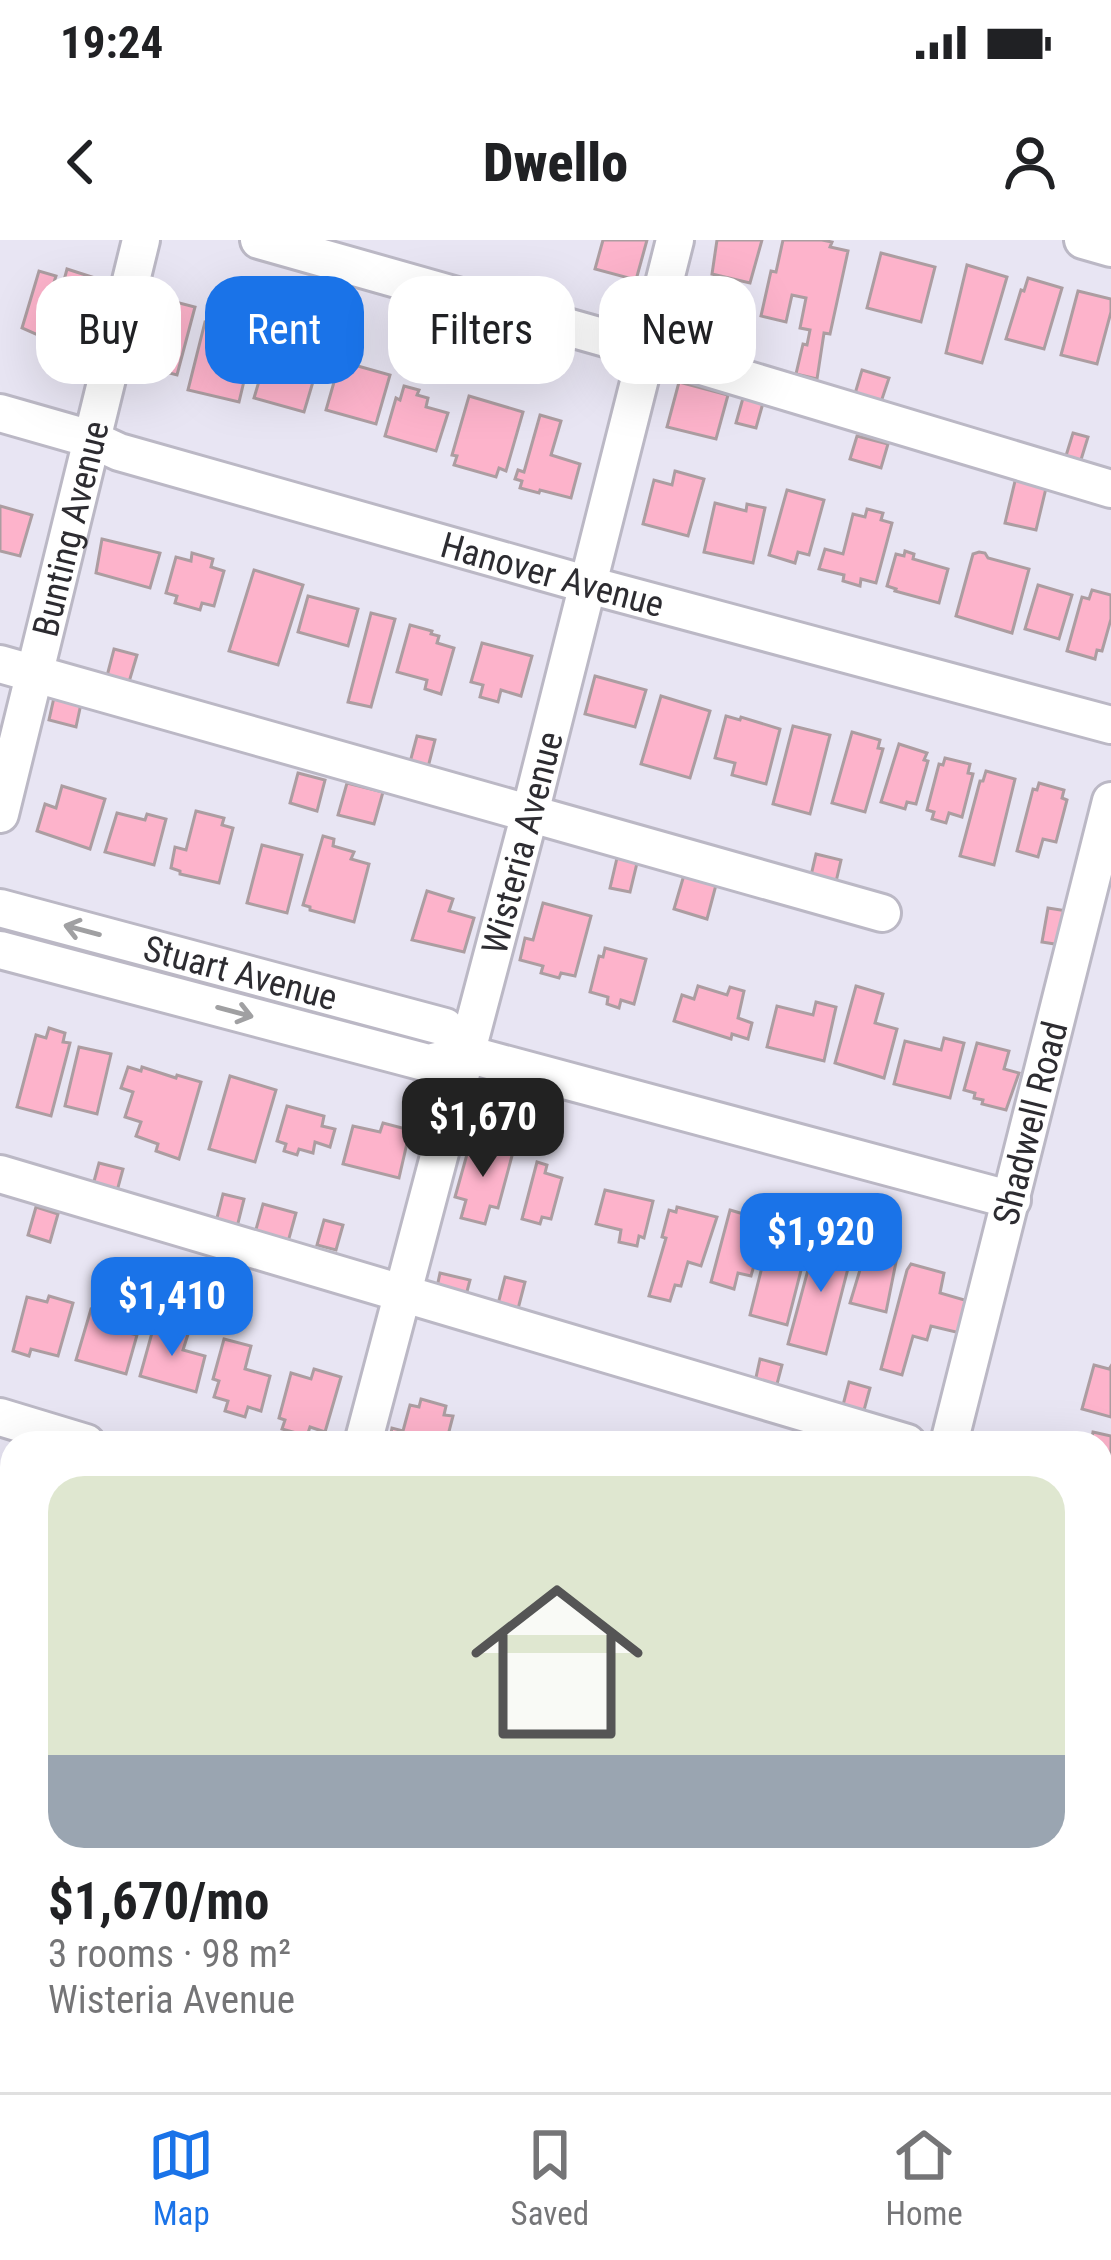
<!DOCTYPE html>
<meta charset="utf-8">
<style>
body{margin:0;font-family:"Roboto Condensed",sans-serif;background:#f6f6f6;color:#202124;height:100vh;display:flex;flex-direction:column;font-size:45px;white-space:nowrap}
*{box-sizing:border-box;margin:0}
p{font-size:39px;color:#757577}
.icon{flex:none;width:66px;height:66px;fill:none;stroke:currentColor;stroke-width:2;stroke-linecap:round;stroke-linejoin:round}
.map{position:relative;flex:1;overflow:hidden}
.side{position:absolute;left:0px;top:1191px;width:1113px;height:663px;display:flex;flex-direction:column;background:#fff;border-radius:36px 36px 0 0;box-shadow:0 12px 48px #0002}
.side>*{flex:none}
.top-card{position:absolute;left:36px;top:36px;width:1041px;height:108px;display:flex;gap:24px}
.price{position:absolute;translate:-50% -102px;padding:0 27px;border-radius:24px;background:#1a73e8;color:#fff;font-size:39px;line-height:78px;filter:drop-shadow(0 3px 6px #0008)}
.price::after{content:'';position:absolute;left:50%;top:72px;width:36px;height:27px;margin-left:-18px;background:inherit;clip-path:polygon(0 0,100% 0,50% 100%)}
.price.current{background:#222;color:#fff}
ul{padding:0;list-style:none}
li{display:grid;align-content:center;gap:24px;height:636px;padding:0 48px}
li+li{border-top:3px solid #e0e0e0}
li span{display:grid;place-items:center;height:372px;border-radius:36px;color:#555}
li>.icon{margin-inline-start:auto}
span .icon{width:216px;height:216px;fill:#fffc;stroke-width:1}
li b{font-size:51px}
.tag{padding:0 42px;border-radius:36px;background:#fff;box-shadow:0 12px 48px #0002;font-size:42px;line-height:108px}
.tag.current{background:#1a73e8;color:#fff}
.status{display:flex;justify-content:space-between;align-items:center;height:84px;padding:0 60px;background:#fff;direction:ltr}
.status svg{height:33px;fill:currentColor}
header{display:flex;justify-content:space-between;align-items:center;height:156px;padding:0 48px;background:#fff;font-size:54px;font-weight:800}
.tab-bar{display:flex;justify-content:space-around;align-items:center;height:168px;border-top:3px solid #e0e0e0;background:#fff;font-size:33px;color:#757577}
.tab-bar a{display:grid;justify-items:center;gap:6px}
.tab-bar .current{color:#1a73e8}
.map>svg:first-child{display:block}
</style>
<div class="status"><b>19:24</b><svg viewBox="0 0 49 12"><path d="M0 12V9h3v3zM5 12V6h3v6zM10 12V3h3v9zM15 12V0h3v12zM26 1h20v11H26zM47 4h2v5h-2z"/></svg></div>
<header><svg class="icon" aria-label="back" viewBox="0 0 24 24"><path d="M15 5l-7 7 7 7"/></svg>Dwello<svg class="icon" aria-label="person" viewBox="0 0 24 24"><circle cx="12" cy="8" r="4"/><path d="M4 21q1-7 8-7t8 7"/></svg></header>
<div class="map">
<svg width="1111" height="1852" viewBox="0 0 1111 1852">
<rect width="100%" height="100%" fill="#e8e5f3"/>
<g fill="#fdb3cb" stroke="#ac9da1" stroke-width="3">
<polygon points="603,0 647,0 636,40 595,29"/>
<polygon points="717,0 762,0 750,43 712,34"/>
<polygon points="783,0 822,0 832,2 830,7 848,11 830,94 824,93 817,139 796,134 803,104 807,105 810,90 800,88 806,58 792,55 786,82 761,76 771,31 776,32"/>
<polygon points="881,13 935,27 921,82 867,68"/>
<polygon points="967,25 1007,37 982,123 946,113"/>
<polygon points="67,29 92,37 84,65 88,66 76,107 64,104 61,114 42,108 45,98 22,88 39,31 56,36 50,55 65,59 68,50 62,48"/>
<polygon points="1028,38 1062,48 1044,109 1006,99 1021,50 1024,51"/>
<polygon points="1078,51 1111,59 1111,72 1097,124 1061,115"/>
<polygon points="160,58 195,67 177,135 142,126"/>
<polygon points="242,75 257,78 253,94 255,95 239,162 188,150 205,82 238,90"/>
<polygon points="681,80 709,88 700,117 672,109"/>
<polygon points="412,87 431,92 424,117 405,112"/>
<polygon points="265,121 315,135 304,172 254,158"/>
<polygon points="340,121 390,135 376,184 326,170"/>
<polygon points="862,130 889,138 880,165 854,157"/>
<polygon points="679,142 728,155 716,199 667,187"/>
<polygon points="404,146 419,150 417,155 428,158 426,167 448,173 436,211 385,196 396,158 400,160"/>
<polygon points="469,156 523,172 506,231 499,228 496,237 454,225 457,216 452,215"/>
<polygon points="743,158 763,163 756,188 736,183"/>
<polygon points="540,175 561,181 551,215 580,224 571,258 540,250 539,253 520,248 522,241 515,239 518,230 524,232"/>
<polygon points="1073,193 1088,197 1080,223 1065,219"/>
<polygon points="857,196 888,204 881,228 850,219"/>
<polygon points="675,231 704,239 688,296 643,284 654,240 672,245"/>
<polygon points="1016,237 1047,244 1036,290 1005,283"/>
<polygon points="787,250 824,260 809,315 798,312 795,323 769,315"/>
<polygon points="715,263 746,271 747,264 765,268 753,323 704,312"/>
<polygon points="0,266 32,275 20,316 0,311"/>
<polygon points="867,269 883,273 881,280 892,283 876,343 861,339 860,346 843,341 844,335 819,329 825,309 843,314 853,274 865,277"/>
<polygon points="102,299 160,313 150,348 96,333"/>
<polygon points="905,311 914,314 913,319 948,329 939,363 895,351 896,349 887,346 896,314 904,316"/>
<polygon points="979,312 985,313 988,318 1029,329 1012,393 956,376 973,314"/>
<polygon points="192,313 213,319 211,327 224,331 214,366 202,363 200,370 175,363 177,356 166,353 176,317 191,321"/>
<polygon points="254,330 303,345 278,425 229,411"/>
<polygon points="1038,345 1072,355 1059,399 1025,389"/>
<polygon points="1092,350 1111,355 1111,379 1102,411 1097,410 1095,419 1067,411 1082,357 1089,359"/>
<polygon points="308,356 358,369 348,406 298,392"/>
<polygon points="371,373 395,379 371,467 348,462"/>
<polygon points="410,385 432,391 431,394 439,396 437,403 454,408 441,454 425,449 427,440 397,432"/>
<polygon points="482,403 532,416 521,456 501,450 498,462 480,457 483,445 471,442"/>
<polygon points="114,409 137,415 129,442 107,436"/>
<polygon points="595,436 646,450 635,487 585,474"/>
<polygon points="55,453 82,459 76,487 49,480"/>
<polygon points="661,456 710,471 690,538 641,524"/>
<polygon points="726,476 740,480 741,477 780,489 766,544 732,535 735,523 715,518"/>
<polygon points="793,486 830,495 810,574 773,564"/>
<polygon points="852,492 880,500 878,508 883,509 865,572 832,563"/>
<polygon points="417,496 435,500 427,531 409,526"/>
<polygon points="899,504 927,513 924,520 928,521 916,564 907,562 905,569 881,562"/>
<polygon points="945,518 970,524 968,533 973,534 962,577 949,573 946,583 932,579 934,572 927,570 939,524 943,525"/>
<polygon points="986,531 1015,539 994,625 960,616 980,541 983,541"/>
<polygon points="298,533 325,540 317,571 290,563"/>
<polygon points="347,543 383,552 374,584 338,575"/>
<polygon points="1039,543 1064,550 1062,558 1067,560 1056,602 1043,599 1038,617 1017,611 1033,549 1037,550"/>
<polygon points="62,546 105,559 90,609 37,591 45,564 56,568"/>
<polygon points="196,571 224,578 222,585 233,588 219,643 180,634 180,631 171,628 175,607 186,610"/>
<polygon points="117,573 145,580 147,574 166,579 154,625 105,612"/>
<polygon points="323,596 334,599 333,606 354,612 351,619 369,624 354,682 310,670 310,667 303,665"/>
<polygon points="262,605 302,615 287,673 247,663"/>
<polygon points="816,614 841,620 835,646 810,640"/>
<polygon points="617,618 637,623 630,652 610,648"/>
<polygon points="684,635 716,645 707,679 674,669"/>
<polygon points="427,651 453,659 449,671 474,678 464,712 412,700"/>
<polygon points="543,663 591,676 575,736 561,733 559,738 541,733 543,726 520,720 525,698 533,700"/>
<polygon points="1048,668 1067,671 1061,705 1042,702"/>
<polygon points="605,708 646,719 634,764 621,760 619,768 607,764 608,757 590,752 599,716 603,717"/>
<polygon points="698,746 727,755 730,747 744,751 738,778 752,783 748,799 732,794 731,799 674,781 682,755 694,759"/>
<polygon points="856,746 883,754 875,783 897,789 884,838 835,823"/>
<polygon points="816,762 836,767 824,821 767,807 777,766 813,775"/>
<polygon points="49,788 65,793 63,802 70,803 51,876 17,867 36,795 46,798"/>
<polygon points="944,798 964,803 950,858 894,844 905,801 941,810"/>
<polygon points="977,803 1009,811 1004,829 1019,833 1006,870 982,864 983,860 974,858 975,853 964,850"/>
<polygon points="79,807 111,814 97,874 65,866"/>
<polygon points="128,827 141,831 142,827 176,838 177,835 201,842 179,919 156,911 158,904 136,896 141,882 125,877 133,852 121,848"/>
<polygon points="230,836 276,850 255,922 209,909"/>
<polygon points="287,866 324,876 322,886 335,889 330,907 315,902 313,913 299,909 297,915 284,911 286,904 277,901"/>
<polygon points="383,883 410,890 399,938 343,924 353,886 380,892"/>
<polygon points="471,900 513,912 498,968 490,966 485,984 461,978 466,960 455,957"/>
<polygon points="537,922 547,925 545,933 562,938 551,979 542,977 540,984 522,979"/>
<polygon points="99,923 123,929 117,951 93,945"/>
<polygon points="605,950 653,961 644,998 639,996 637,1006 619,1002 621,990 596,984"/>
<polygon points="223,954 244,959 237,987 216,982"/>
<polygon points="263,964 296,973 288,1002 255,993"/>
<polygon points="36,967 58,974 50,1002 28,995"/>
<polygon points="677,967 717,977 701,1026 688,1022 681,1046 675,1045 670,1061 649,1056 666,998 662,997 669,970 676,972"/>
<polygon points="730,970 764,980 761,989 764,990 751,1036 738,1033 734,1049 711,1042"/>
<polygon points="324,980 343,985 336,1010 317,1005"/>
<polygon points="776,983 808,991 805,1002 808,1003 787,1085 750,1075 771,991 774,992"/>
<polygon points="820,996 854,1005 826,1114 788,1104 815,1004 818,1005"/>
<polygon points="866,1010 897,1017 886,1072 850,1063"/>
<polygon points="911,1024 944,1033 940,1053 968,1061 960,1093 931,1086 927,1100 913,1096 902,1135 881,1129 907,1030"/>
<polygon points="440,1033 470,1040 465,1059 436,1052"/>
<polygon points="505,1037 525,1042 518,1069 498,1064"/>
<polygon points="49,1056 73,1063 58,1116 31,1109 29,1116 13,1111 27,1057 47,1062"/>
<polygon points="91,1069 117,1076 113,1089 137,1095 126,1134 76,1120"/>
<polygon points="155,1082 189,1091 183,1110 205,1116 196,1152 140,1136"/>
<polygon points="224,1099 251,1106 245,1129 270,1136 261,1171 248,1167 245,1177 225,1171 228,1161 214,1157 219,1141 213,1139"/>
<polygon points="760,1119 782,1125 776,1148 755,1142"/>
<polygon points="1094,1125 1109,1129 1111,1126 1111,1177 1082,1169"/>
<polygon points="314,1129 341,1137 325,1192 310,1187 307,1196 282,1189 285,1180 279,1178 291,1133 311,1139"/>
<polygon points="849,1142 870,1148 863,1174 842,1169"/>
<polygon points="421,1159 446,1166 444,1175 453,1176 446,1203 389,1203 392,1188 403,1191 410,1165 419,1167"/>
<polygon points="1093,1192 1111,1196 1111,1249 1101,1246 1101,1203 1091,1203"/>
<polygon points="1101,1261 1111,1264 1111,1302 1105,1300 1101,1316"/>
<polygon points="0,1264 12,1267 12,1292 9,1304 0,1301"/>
<polygon points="0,1772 12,1775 12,1825 0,1821"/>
<polygon points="120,1842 161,1842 159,1852 131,1852 120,1848"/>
</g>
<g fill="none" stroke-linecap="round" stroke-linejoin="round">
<defs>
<g id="minor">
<polyline points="259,0 648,110 1111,249"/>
<polyline points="1083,0 1111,8"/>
<path id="s1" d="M 0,173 L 91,199 L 119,212 L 589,345 L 1111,485"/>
<polyline points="0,424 882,673"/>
<path id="s2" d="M 0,574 L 141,0"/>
<path id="s3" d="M 0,668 L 445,787 L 467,814"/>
<polyline points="0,710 428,823 467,814 1012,960"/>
<polyline points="0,934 907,1203"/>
<polyline points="0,1177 86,1203"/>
<path id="s4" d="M 363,1203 L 530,573 L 675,0"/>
<path id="s5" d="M 949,1203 L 1111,561"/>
<polyline points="1101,1610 1111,1571"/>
<polyline points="0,1653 12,1656"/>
<polyline points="0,1707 12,1710"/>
<polyline points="490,1842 526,1852"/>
<polyline points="651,1842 685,1852"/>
<polyline points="202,1852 204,1842"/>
<polyline points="795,1852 797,1842"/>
<polyline points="1039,1852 1041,1842"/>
</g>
</defs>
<use href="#minor" stroke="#bbb8c5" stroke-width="42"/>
<use href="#minor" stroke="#fff" stroke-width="36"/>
</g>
<defs><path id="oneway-shaft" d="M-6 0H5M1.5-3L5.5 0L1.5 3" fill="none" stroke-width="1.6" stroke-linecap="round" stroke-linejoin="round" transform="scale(3)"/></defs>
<g stroke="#a0a0a2">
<use href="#oneway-shaft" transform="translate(82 690) rotate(-165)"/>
<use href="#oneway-shaft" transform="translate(235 772) rotate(15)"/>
</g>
<g text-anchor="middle" stroke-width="9" stroke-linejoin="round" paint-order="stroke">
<g font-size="36" fill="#2d2c31" stroke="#f5f3fe">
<text dy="13" stroke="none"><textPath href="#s2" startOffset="294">Bunting Avenue</textPath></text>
<text dy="13" stroke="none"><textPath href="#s1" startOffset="576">Hanover Avenue</textPath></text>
<text dy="13" stroke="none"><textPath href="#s4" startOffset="621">Wisteria Avenue</textPath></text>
<text dy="13" stroke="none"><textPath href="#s3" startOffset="249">Stuart Avenue</textPath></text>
<text dy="13" stroke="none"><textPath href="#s5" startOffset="330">Shadwell Road</textPath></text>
</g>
</g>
</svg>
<b class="price current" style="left:483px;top:940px">$1,670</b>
<b class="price" style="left:821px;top:1055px">$1,920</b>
<b class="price" style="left:172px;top:1119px">$1,410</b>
<div class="top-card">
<a class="tag">Buy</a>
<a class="tag current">Rent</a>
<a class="tag">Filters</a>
<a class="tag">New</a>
</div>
<section class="side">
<ul>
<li><span style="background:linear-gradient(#dfe7d0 75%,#9aa5b1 0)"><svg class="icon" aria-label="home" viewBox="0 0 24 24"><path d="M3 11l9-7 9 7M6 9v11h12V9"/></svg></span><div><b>$1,670/mo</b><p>3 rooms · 98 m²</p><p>Wisteria Avenue</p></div></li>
</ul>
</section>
</div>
<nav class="tab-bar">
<a class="current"><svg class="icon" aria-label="map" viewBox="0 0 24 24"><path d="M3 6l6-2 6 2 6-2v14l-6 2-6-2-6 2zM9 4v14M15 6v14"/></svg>Map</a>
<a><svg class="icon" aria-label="saved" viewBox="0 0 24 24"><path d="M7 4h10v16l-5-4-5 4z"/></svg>Saved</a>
<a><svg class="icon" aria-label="home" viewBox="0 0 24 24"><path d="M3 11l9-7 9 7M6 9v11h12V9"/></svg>Home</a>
</nav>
